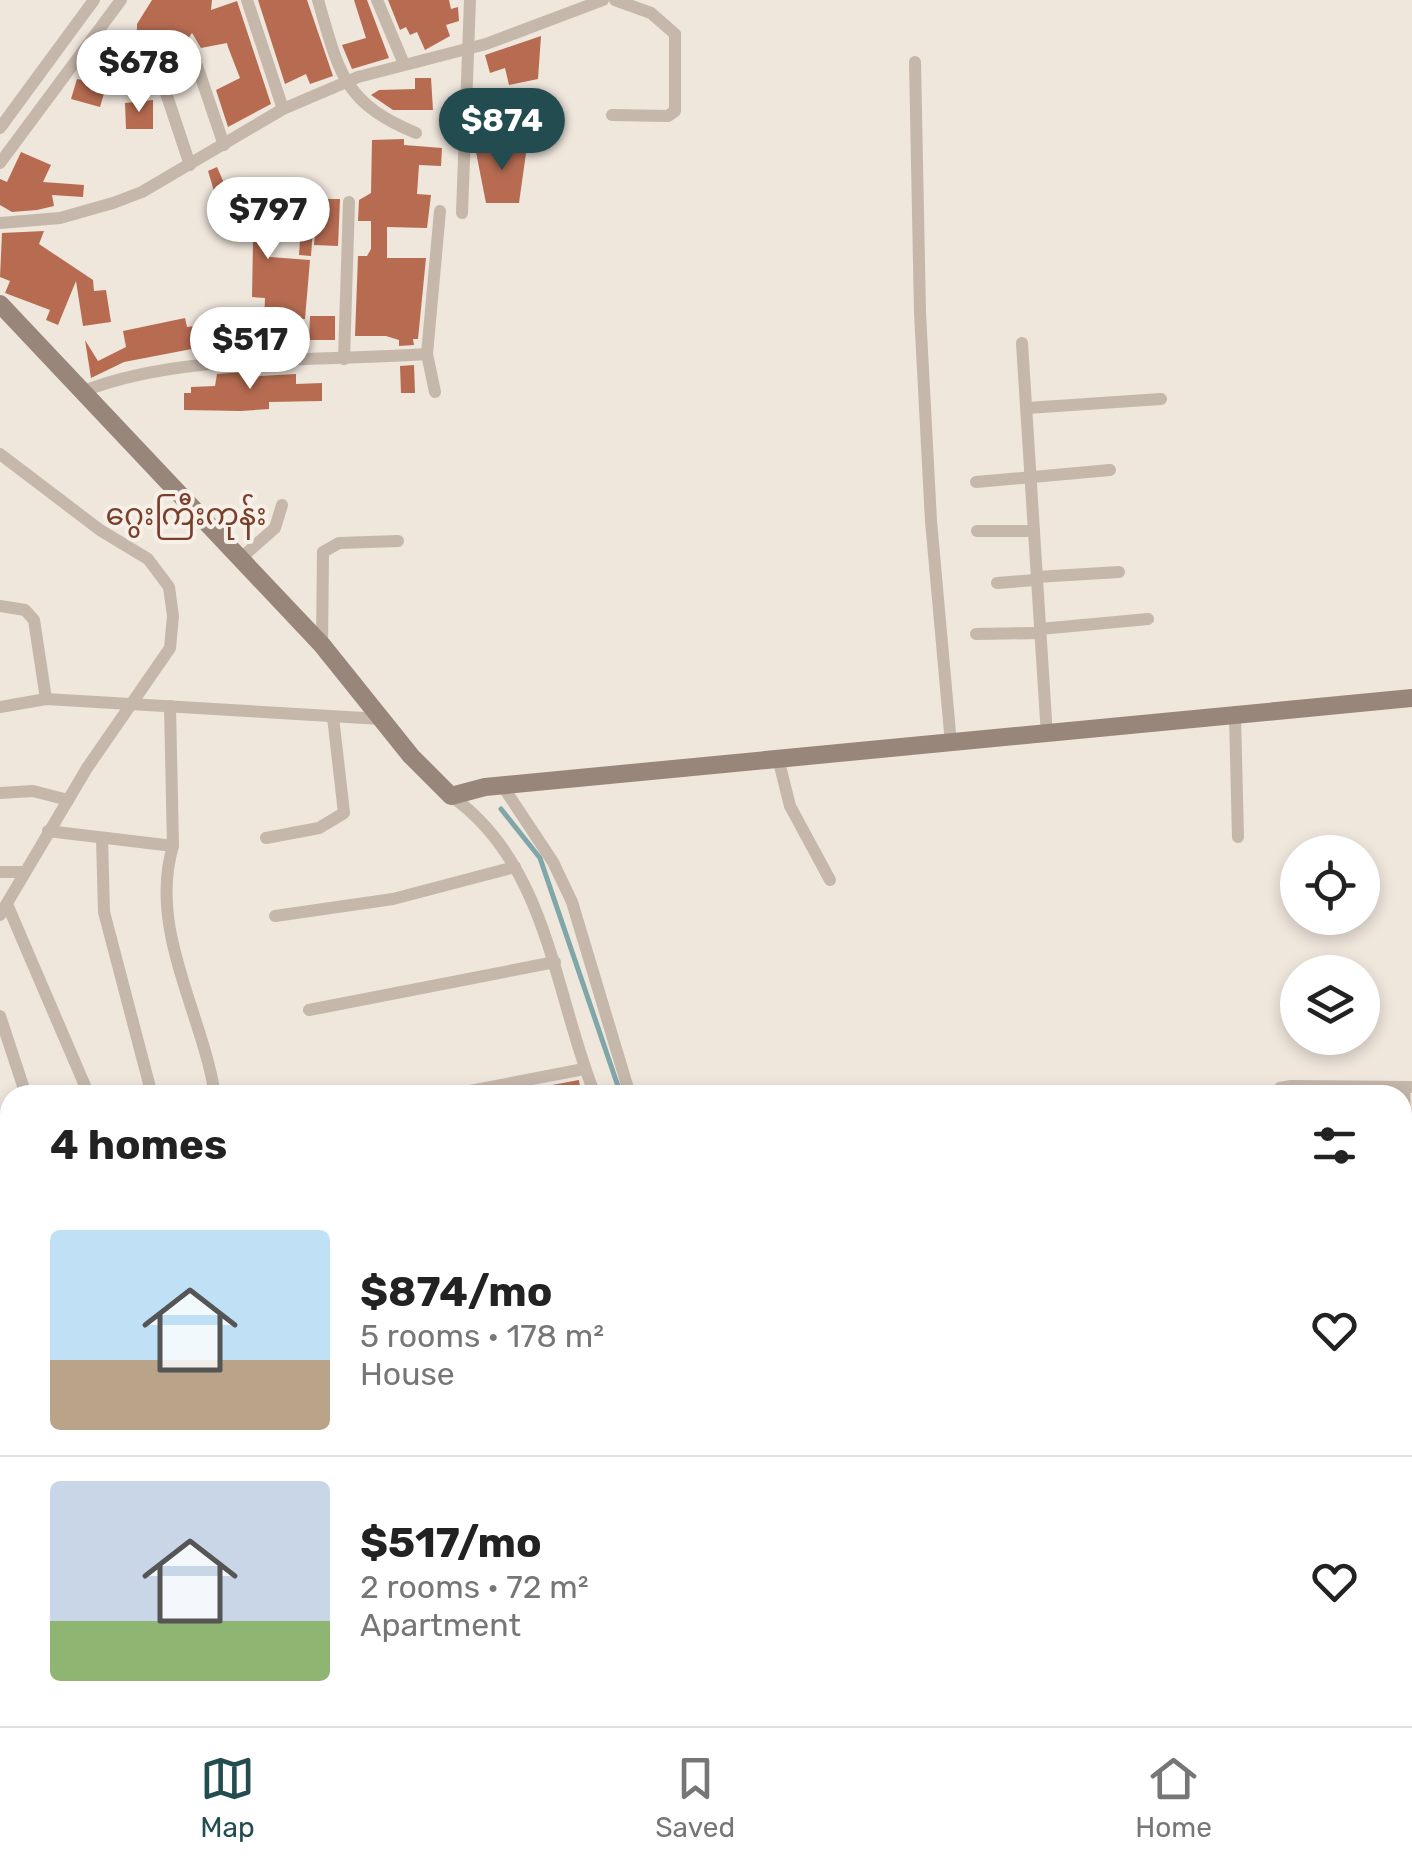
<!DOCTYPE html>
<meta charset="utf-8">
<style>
body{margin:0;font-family:Rubik,"Noto Sans Myanmar",sans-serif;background:#f6f6f6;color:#222;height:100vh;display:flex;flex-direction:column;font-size:38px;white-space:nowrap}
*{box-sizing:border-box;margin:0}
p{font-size:32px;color:#767676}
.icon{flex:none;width:55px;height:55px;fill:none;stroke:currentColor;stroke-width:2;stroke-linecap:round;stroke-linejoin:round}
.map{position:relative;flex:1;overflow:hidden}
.side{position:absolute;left:0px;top:1085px;width:1412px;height:642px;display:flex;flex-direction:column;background:#fff;border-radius:30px 30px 0 0;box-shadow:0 5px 15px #0003}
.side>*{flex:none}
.tools{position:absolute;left:1280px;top:835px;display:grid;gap:20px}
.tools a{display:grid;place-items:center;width:100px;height:100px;border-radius:50%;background:#fff;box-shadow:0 5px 15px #0003;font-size:50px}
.price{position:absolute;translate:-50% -85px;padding:0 22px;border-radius:35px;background:#fff;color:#222;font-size:32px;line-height:65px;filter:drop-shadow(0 2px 5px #0008)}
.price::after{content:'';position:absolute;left:50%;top:60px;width:30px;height:22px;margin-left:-15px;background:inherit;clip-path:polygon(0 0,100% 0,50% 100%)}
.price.selected{background:#234c50;color:#fff}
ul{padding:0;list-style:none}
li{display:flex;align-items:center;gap:30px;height:250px;padding:0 50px}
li+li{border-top:2px solid #e0e0e0}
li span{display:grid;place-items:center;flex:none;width:280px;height:200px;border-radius:10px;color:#555}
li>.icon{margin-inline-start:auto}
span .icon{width:120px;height:120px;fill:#fffc;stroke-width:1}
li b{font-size:42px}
h2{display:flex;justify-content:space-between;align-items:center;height:120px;padding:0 50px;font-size:42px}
.tabs{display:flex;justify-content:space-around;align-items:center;height:140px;border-top:2px solid #e0e0e0;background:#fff;font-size:28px;color:#767676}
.tabs a{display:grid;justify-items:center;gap:5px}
.tabs .selected{color:#234c50}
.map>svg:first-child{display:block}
</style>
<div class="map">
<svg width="1412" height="1726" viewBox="0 0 1412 1726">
<rect width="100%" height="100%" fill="#efe6dc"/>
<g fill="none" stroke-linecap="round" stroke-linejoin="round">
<g stroke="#7fa6a8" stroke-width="5">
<polyline points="501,809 540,858 621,1095"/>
<polyline points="897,1718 901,1726"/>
</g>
</g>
<g fill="#b76c52">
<polygon points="152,0 212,0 211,10 237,1 271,104 228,127 216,90 240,78 228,47 227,43 201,48 192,33 159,82 136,87 137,24"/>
<polygon points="258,0 307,0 333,76 310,84 306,74 285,84"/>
<polygon points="354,0 367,0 389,58 352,69 342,45 366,38"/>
<polygon points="388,0 449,0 451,9 458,7 459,21 446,25 450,36 425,50 417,32 410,35 406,27 400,30"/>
<polygon points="108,34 120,40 100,107 71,99 77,79 87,81 96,51"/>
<polygon points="541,36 538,79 509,85 505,68 490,73 485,55"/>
<polygon points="415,78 431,78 433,110 393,110 371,95 379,90 415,89"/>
<polygon points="153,100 153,129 126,129 125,103"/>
<polygon points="404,139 404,145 442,148 441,166 419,165 417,194 431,195 427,228 387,227 387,258 426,258 418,339 413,339 414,345 399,346 399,340 386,336 355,336 358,256 367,256 371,249 371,221 358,221 359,200 371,193 372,140"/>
<polygon points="501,144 527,146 519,203 486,203 476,152"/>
<polygon points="21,152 51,165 43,182 84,185 83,197 52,195 54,206 37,210 12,212 0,205 0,179 7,182"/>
<polygon points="217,167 231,199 241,191 264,229 270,229 270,257 310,260 305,319 276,317 276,323 264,323 265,298 252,297 253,242 240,219 240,210 232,218 214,191 208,171"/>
<polygon points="318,199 340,199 338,246 314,245"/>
<polygon points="302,211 314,212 311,256 299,255"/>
<polygon points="44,231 39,244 93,280 94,291 106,290 111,322 83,326 76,281 58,325 46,320 50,310 5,293 10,281 0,277 2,233"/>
<polygon points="310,316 335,316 335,340 309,340"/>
<polygon points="185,318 187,327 216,323 221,353 199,355 197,348 124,362 91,378 85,340 98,361 126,347 123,331"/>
<polygon points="414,365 415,393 401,393 400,366"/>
<polygon points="259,371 259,376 296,374 296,384 322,383 322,401 269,402 269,409 241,411 184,410 184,393 191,393 191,387 215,386 217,374"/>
<polygon points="579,1080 581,1095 530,1095 552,1085"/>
</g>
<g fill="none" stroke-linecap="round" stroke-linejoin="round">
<g stroke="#c5b7aa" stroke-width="12">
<polyline points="247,0 283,109"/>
<path d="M 318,0 C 339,72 343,103 416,133"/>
<polyline points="377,0 404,64"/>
<polyline points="193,54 224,145"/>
<polyline points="915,62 920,313 931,521 951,744"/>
<polyline points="166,93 190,165"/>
<polyline points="612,115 668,116 675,111 675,34 651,13 615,0"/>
<polyline points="0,128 94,0"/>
<polyline points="467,141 521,129"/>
<polyline points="0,163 121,0"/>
<polyline points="462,213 470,0"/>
<polyline points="0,223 60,218 113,203 142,192 283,109 358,77 486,44 603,0"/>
<polyline points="1022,343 1047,736"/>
<polyline points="344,359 349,202"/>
<path d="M 84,391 C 182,352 321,362 427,354"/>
<polyline points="435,392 427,354 440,211"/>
<polyline points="1027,408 1161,399"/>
<polyline points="0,454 100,530 148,559 169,587 173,616 170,648 87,768 0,915"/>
<polyline points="976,482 1110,470"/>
<polyline points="977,531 1034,531"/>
<polyline points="240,559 275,528 282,505"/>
<polyline points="1036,577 1119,572"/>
<polyline points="997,583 1036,580"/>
<polyline points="0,606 25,610 34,620 46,699"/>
<polyline points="1040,629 1148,619"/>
<polyline points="976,634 1040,633"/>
<polyline points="322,645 323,552 339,543 398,541"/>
<polyline points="170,706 173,846"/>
<polyline points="0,707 46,699 381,719"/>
<polyline points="1235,716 1238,837"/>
<polyline points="778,758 790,806 830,880"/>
<polyline points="502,785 553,862 572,902 630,1095"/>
<polyline points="0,793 33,791 68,800"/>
<path d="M 451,796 C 548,864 554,993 595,1095"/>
<path d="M 48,831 L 173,846 C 148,929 202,1012 215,1095"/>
<polyline points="102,838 104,912 152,1095"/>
<polyline points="266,838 319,828 344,813 333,717"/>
<polyline points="0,872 25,872"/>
<polyline points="7,904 89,1095"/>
<polyline points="275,916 393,899 515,867"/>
<polyline points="309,1010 555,962"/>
<polyline points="0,1016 26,1095"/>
<polyline points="449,1095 584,1069"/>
<polyline points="1272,1095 1280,1088 1291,1086 1410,1087"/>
<polyline points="0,1246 10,1241"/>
<polyline points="1402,1269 1409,1266 1410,1259 1404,1087"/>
<polyline points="1402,1353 1412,1353"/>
<polyline points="873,1718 876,1726"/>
<polyline points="905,1718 909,1726"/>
<polyline points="1056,1718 1059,1726"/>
<polyline points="1101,1718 1131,1726"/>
<polyline points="1253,1718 1254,1726"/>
<polyline points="991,1726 1029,1718"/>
</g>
<polyline stroke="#99867b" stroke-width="18" points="0,304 322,645 411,756 451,796 485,787 1412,698"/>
</g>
<g text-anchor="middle" stroke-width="8" stroke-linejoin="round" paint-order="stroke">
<g font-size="30" fill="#793f2b" stroke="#f7f0e8">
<text x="186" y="525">ဂွေးကြီးကုန်း</text>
</g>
</g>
</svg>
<div class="tools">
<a><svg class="icon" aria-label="locate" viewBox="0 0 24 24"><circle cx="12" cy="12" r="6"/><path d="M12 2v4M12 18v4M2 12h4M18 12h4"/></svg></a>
<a><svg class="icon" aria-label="layers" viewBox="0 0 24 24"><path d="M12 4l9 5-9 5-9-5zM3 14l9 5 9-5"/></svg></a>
</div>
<b class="price" style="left:139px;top:115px">$678</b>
<b class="price selected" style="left:502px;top:173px">$874</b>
<b class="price" style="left:268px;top:262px">$797</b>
<b class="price" style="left:250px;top:392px">$517</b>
<section class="side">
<h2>4 homes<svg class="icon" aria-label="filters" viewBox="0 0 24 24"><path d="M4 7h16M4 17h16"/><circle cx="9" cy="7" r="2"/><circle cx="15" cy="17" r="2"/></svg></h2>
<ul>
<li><span style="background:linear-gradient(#bfe0f5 65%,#b9a48a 0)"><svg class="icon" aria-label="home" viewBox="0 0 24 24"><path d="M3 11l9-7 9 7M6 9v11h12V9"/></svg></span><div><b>$874/mo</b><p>5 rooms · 178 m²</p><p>House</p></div><svg class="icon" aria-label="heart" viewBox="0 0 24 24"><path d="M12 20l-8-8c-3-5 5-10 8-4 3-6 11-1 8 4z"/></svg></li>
<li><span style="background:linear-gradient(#c9d6e8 70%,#8fb573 0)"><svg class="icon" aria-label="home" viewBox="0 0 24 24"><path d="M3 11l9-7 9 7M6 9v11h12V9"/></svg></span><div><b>$517/mo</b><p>2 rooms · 72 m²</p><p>Apartment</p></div><svg class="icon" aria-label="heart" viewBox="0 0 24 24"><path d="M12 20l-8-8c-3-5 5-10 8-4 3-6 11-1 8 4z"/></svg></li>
</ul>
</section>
</div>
<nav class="tabs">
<a class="selected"><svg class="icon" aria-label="map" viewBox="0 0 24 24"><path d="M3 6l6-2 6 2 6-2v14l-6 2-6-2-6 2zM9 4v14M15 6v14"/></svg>Map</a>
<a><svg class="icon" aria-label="saved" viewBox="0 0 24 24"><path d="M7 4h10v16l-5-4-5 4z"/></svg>Saved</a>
<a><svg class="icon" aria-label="home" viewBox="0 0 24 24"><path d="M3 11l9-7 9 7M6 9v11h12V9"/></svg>Home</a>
</nav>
